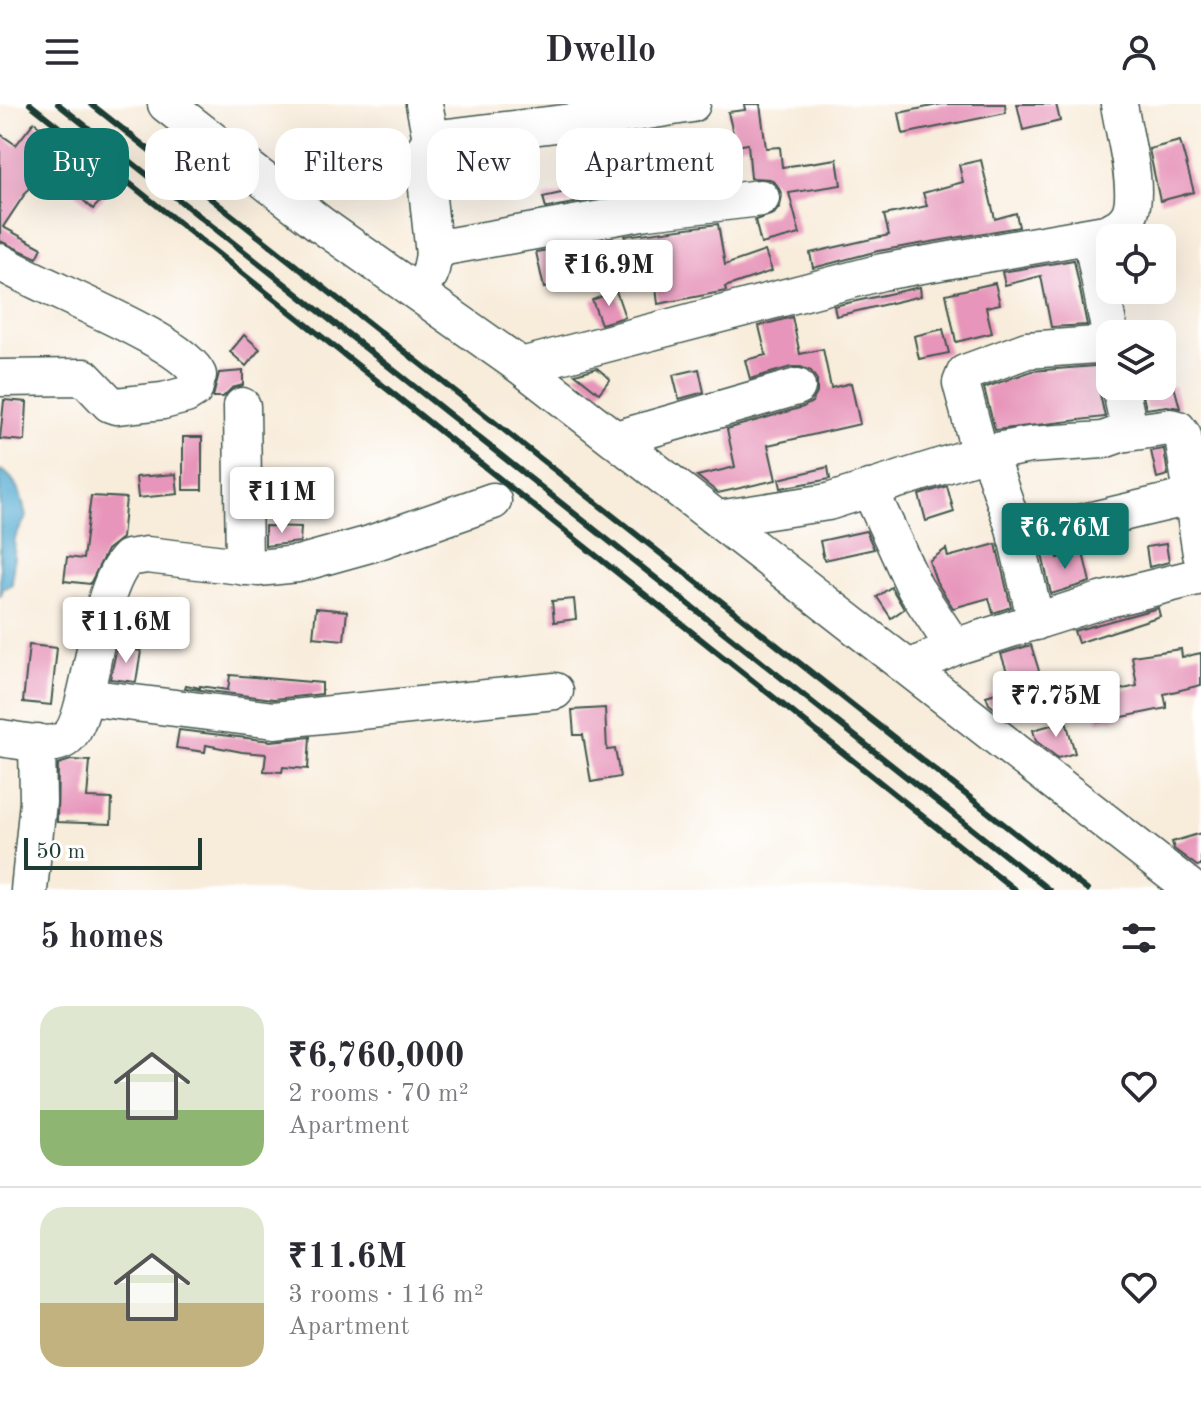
<!DOCTYPE html>
<meta charset="utf-8">
<style>
body{margin:0;font-family:"Old Standard TT",serif;background:#f2f2f3;color:#2b2b33;height:100vh;display:flex;flex-direction:column;font-size:30px;white-space:nowrap}
*{box-sizing:border-box;margin:0}
p{font-size:26px;color:#7c7c81}
.icon{flex:none;width:44px;height:44px;fill:none;stroke:currentColor;stroke-width:2;stroke-linecap:round;stroke-linejoin:round}
.map{position:relative;height:786px;overflow:hidden}
.details{display:flex;flex-direction:column;background:#fff;flex:1}
.details>*{flex:none}
.hud{position:absolute;left:24px;top:24px;width:800px;height:72px;display:flex;gap:16px}
.fabs{position:absolute;left:1096px;top:120px;display:grid;gap:16px}
.fabs a{display:grid;place-items:center;width:80px;height:80px;border-radius:16px;background:#fff;box-shadow:0 8px 32px #0002;font-size:40px}
.scale{position:absolute;left:24px;bottom:20px;width:178px;box-sizing:border-box;padding-left:8px;border:4px solid #1f3d34;border-top:0;font-size:22px;line-height:28px;white-space:nowrap;color:#1f3d34;-webkit-text-stroke:6px #fff;paint-order:stroke}
.price{position:absolute;translate:-50% -68px;padding:0 18px;border-radius:8px;background:#fff;color:#222;font-size:26px;line-height:52px;filter:drop-shadow(0 2px 4px #0008)}
.price::after{content:'';position:absolute;left:50%;top:48px;width:24px;height:18px;margin-left:-12px;background:inherit;clip-path:polygon(0 0,100% 0,50% 100%)}
.price.on{background:#0f766e;color:#fff}
ul{padding:0;list-style:none}
li{display:flex;align-items:center;gap:24px;height:200px;padding:0 40px}
li+li{border-top:2px solid #e1e1e2}
li span{display:grid;place-items:center;flex:none;width:224px;height:160px;border-radius:24px;color:#555}
li>.icon{margin-inline-start:auto}
span .icon{width:96px;height:96px;fill:#fffc;stroke-width:1}
li b{font-size:34px}
h2{display:flex;justify-content:space-between;align-items:center;height:96px;padding:0 40px;font-size:34px}
.tag{padding:0 28px;border-radius:24px;background:#fff;box-shadow:0 8px 32px #0002;font-size:28px;line-height:72px}
.tag.on{background:#0f766e;color:#fff}
header{display:flex;justify-content:space-between;align-items:center;height:104px;padding:0 40px;background:#fff;font-size:36px;font-weight:600}
.map>svg:first-child{display:block}
</style>
<header><svg class="icon" aria-label="menu" viewBox="0 0 24 24"><path d="M4 6h16M4 12h16M4 18h16"/></svg>Dwello<svg class="icon" aria-label="person" viewBox="0 0 24 24"><circle cx="12" cy="8" r="4"/><path d="M4 21q1-7 8-7t8 7"/></svg></header>
<div class="map">
<svg width="1201" height="786" viewBox="0 0 1201 786">
<rect width="100%" height="100%" fill="#fff"/>
<filter id="ink" filterUnits="userSpaceOnUse"><feTurbulence type="fractalNoise" baseFrequency=".0125" numOctaves="2"/><feDisplacementMap in="SourceGraphic" scale="16" xChannelSelector="R" yChannelSelector="G"/><feConvolveMatrix kernelMatrix="1 2 1 2 8 2 1 2 1" color-interpolation-filters="sRGB"/></filter>
<filter id="wash" filterUnits="userSpaceOnUse"><feTurbulence type="fractalNoise" baseFrequency=".006" numOctaves="4" result="noise"/><feDisplacementMap in="SourceGraphic" scale="32" xChannelSelector="R" yChannelSelector="G"/><feGaussianBlur stdDeviation="1.8" result="paint"/><feColorMatrix in="noise" values="0 0 0 0 0 0 0 0 0 0 0 0 0 0 0 0 0 1.4 0 .05"/><feComposite in="paint" operator="in"/></filter>
<g filter="url(#wash)">
<rect width="100%" height="100%" fill="#f8ecda"/>
<path fill="#55acd2" stroke="#3a7483" stroke-width="2" d="M 0,366 C 17,372 23,397 26,413 L 15,434 L 12,480 L 3,485 L 0,493 Z"/>
<g id="blocks">
<g fill="#e795ba">
<polygon points="744,0 760,0 766,44 780,43 782,63 837,55 841,81 789,89 800,130 761,140 755,116 774,110 780,102 782,91 777,81 770,75 751,74 748,40 736,42 728,8 745,6"/>
<polygon points="942,0 1005,0 1006,9 903,30 899,9"/>
<polygon points="1017,0 1056,0 1060,17 1023,26"/>
<polygon points="34,18 66,42 63,46 109,88 93,105 44,61 3,123 42,144 37,154 0,137 0,30 16,41"/>
<polygon points="1180,37 1194,88 1160,97 1149,45"/>
<polygon points="480,50 475,88 448,84 445,54"/>
<polygon points="368,52 373,80 335,88 330,60"/>
<polygon points="981,56 995,115 1016,109 1019,123 878,147 813,164 810,149 889,131 884,111 927,102 923,89 963,78 959,61"/>
<polygon points="611,78 613,92 546,104 543,93"/>
<polygon points="718,120 725,161 765,147 772,167 725,183 726,187 658,200 654,167 633,171 625,132"/>
<polygon points="559,144 566,179 544,184 536,148"/>
<polygon points="1074,156 1087,221 1051,223 1041,172 1005,181 1002,168"/>
<polygon points="995,179 1000,200 986,203 992,229 956,238 946,190"/>
<polygon points="920,183 921,192 836,212 834,202"/>
<polygon points="616,187 625,213 601,220 592,196"/>
<polygon points="792,213 800,250 823,245 831,284 851,279 860,320 768,341 776,376 718,389 697,372 735,363 727,325 803,303 812,298 817,289 817,276 811,267 801,263 791,263 750,275 745,256 766,251 759,222"/>
<polygon points="943,225 949,249 919,255 914,232"/>
<polygon points="244,231 260,245 246,262 230,248"/>
<polygon points="1107,261 1108,265 1100,276 1099,286 1105,313 995,326 984,284 1032,267"/>
<polygon points="597,264 610,275 599,289 575,270"/>
<polygon points="699,265 704,288 679,295 673,271"/>
<polygon points="243,267 243,281 232,284 223,293 213,293 219,269"/>
<polygon points="1141,282 1174,282 1180,304 1167,302 1146,305"/>
<polygon points="4,296 27,298 25,337 0,335"/>
<rect x="183" y="333" width="19" height="53"/>
<polygon points="1164,345 1168,371 1157,374 1151,347"/>
<polygon points="828,363 830,375 781,384 779,375"/>
<polygon points="176,370 178,390 138,394 136,373"/>
<polygon points="947,382 954,408 926,417 919,391"/>
<polygon points="91,392 126,394 122,434 107,446 90,480 64,477 67,453 83,455"/>
<polygon points="265,422 301,423 300,438 265,442"/>
<polygon points="866,427 874,445 824,456 820,437"/>
<polygon points="996,440 1011,503 993,509 989,494 953,504 936,477 929,457 946,445 948,453"/>
<polygon points="1166,440 1169,458 1149,463 1146,443"/>
<polygon points="1056,446 1058,454 1083,449 1090,478 1051,490 1042,450"/>
<polygon points="891,483 904,505 891,514 877,493"/>
<polygon points="574,495 576,515 554,518 552,497"/>
<polygon points="316,504 347,507 344,536 313,533"/>
<polygon points="1158,504 1160,512 1078,539 1074,527"/>
<polygon points="125,509 134,510 130,532 119,530"/>
<polygon points="29,541 57,544 51,601 23,598"/>
<polygon points="1031,541 1040,570 1011,579 1001,550"/>
<polygon points="117,543 141,547 136,578 110,575"/>
<polygon points="1181,545 1182,553 1201,549 1201,581 1164,590 1167,604 1098,618 1093,592 1137,582 1132,552"/>
<polygon points="230,571 322,579 322,590 274,595 185,584 186,581 200,584 200,582 228,586"/>
<polygon points="1009,585 1016,608 1004,612 989,600 986,592"/>
<polygon points="605,604 607,646 615,645 620,673 591,678 583,631 574,631 572,606"/>
<polygon points="1066,617 1075,649 1058,654 1036,637 1033,626"/>
<polygon points="179,626 271,637 310,633 308,665 283,663 282,668 264,667 266,650 242,648 206,641 205,648 176,644"/>
<polygon points="71,656 90,657 87,694 112,695 111,720 57,718 58,660"/>
<polygon points="1201,729 1201,761 1197,762 1174,745 1172,738"/>
</g>
</g>
</g>
<g filter="url(#ink)">
<use href="#blocks" fill-opacity="0" stroke="#40574d" stroke-width="2"/>
<g fill="none" stroke-linecap="round" stroke-linejoin="round">
<defs>
<g id="minor">
<polyline points="166,0 320,120 521,262 1193,786"/>
<polyline points="424,0 431,35"/>
<polyline points="1091,132 1110,230"/>
<polyline points="434,151 424,56 424,46 431,35 597,15 692,0"/>
<path d="M 0,158 C 39,183 182,235 198,271 L 194,286 L 186,291 L 163,297 L 116,302 L 110,300 L 84,273 L 0,274"/>
<polyline points="430,170 434,151 445,143 647,107 761,94"/>
<path d="M 521,262 L 882,168 L 1105,129 C 1115,125 1123,122 1129,111 C 1141,88 1123,27 1119,0"/>
<polyline points="242,302 244,463"/>
<polyline points="1120,330 1170,323 1178,325 1183,332 1201,450"/>
<polyline points="616,335 797,283"/>
<polyline points="988,349 1014,424 1036,518"/>
<polyline points="980,350 961,279 965,269 1027,246 1110,240"/>
<polyline points="869,384 915,484 954,543"/>
<polyline points="718,415 828,398 980,350 1030,341 1103,336 1120,330 1128,320 1120,282"/>
<polyline points="1016,434 1194,392"/>
<polyline points="910,564 954,543 1100,497 1201,472"/>
<polyline points="85,593 274,616 555,587"/>
<path d="M 0,634 C 18,636 45,644 62,637 C 95,623 90,491 128,454 L 147,451 L 258,464 L 298,460 L 370,440 L 493,397"/>
<polyline points="29,786 38,698 37,638"/>
</g>
</defs>
<use href="#minor" stroke="#40574d" stroke-width="39"/>
<use href="#minor" stroke="#fff" stroke-width="36"/>
<g stroke="#1f3d34" stroke-width="6">
<polyline points="30,0 1015,786"/>
<polyline points="58,0 1049,786"/>
<polyline points="91,0 1087,786"/>
</g>
</g>
</g>
</svg>
<div class="fabs">
<a><svg class="icon" aria-label="locate" viewBox="0 0 24 24"><circle cx="12" cy="12" r="6"/><path d="M12 2v4M12 18v4M2 12h4M18 12h4"/></svg></a>
<a><svg class="icon" aria-label="layers" viewBox="0 0 24 24"><path d="M12 4l9 5-9 5-9-5zM3 14l9 5 9-5"/></svg></a>
</div>
<div class="scale">50 m</div>
<b class="price" style="left:609px;top:204px">₹16.9M</b>
<b class="price" style="left:282px;top:431px">₹11M</b>
<b class="price on" style="left:1065px;top:467px">₹6.76M</b>
<b class="price" style="left:126px;top:561px">₹11.6M</b>
<b class="price" style="left:1056px;top:635px">₹7.75M</b>
<div class="hud">
<a class="tag on">Buy</a>
<a class="tag">Rent</a>
<a class="tag">Filters</a>
<a class="tag">New</a>
<a class="tag">Apartment</a>
</div>
</div>
<section class="details">
<h2>5 homes<svg class="icon" aria-label="filters" viewBox="0 0 24 24"><path d="M4 7h16M4 17h16"/><circle cx="9" cy="7" r="2"/><circle cx="15" cy="17" r="2"/></svg></h2>
<ul>
<li><span style="background:linear-gradient(#dfe7d0 65%,#8fb573 0)"><svg class="icon" aria-label="home" viewBox="0 0 24 24"><path d="M3 11l9-7 9 7M6 9v11h12V9"/></svg></span><div><b>₹6,760,000</b><p>2 rooms · 70 m²</p><p>Apartment</p></div><svg class="icon" aria-label="heart" viewBox="0 0 24 24"><path d="M12 20l-8-8c-3-5 5-10 8-4 3-6 11-1 8 4z"/></svg></li>
<li><span style="background:linear-gradient(#dfe7d0 60%,#c2b280 0)"><svg class="icon" aria-label="home" viewBox="0 0 24 24"><path d="M3 11l9-7 9 7M6 9v11h12V9"/></svg></span><div><b>₹11.6M</b><p>3 rooms · 116 m²</p><p>Apartment</p></div><svg class="icon" aria-label="heart" viewBox="0 0 24 24"><path d="M12 20l-8-8c-3-5 5-10 8-4 3-6 11-1 8 4z"/></svg></li>
</ul>
</section>
